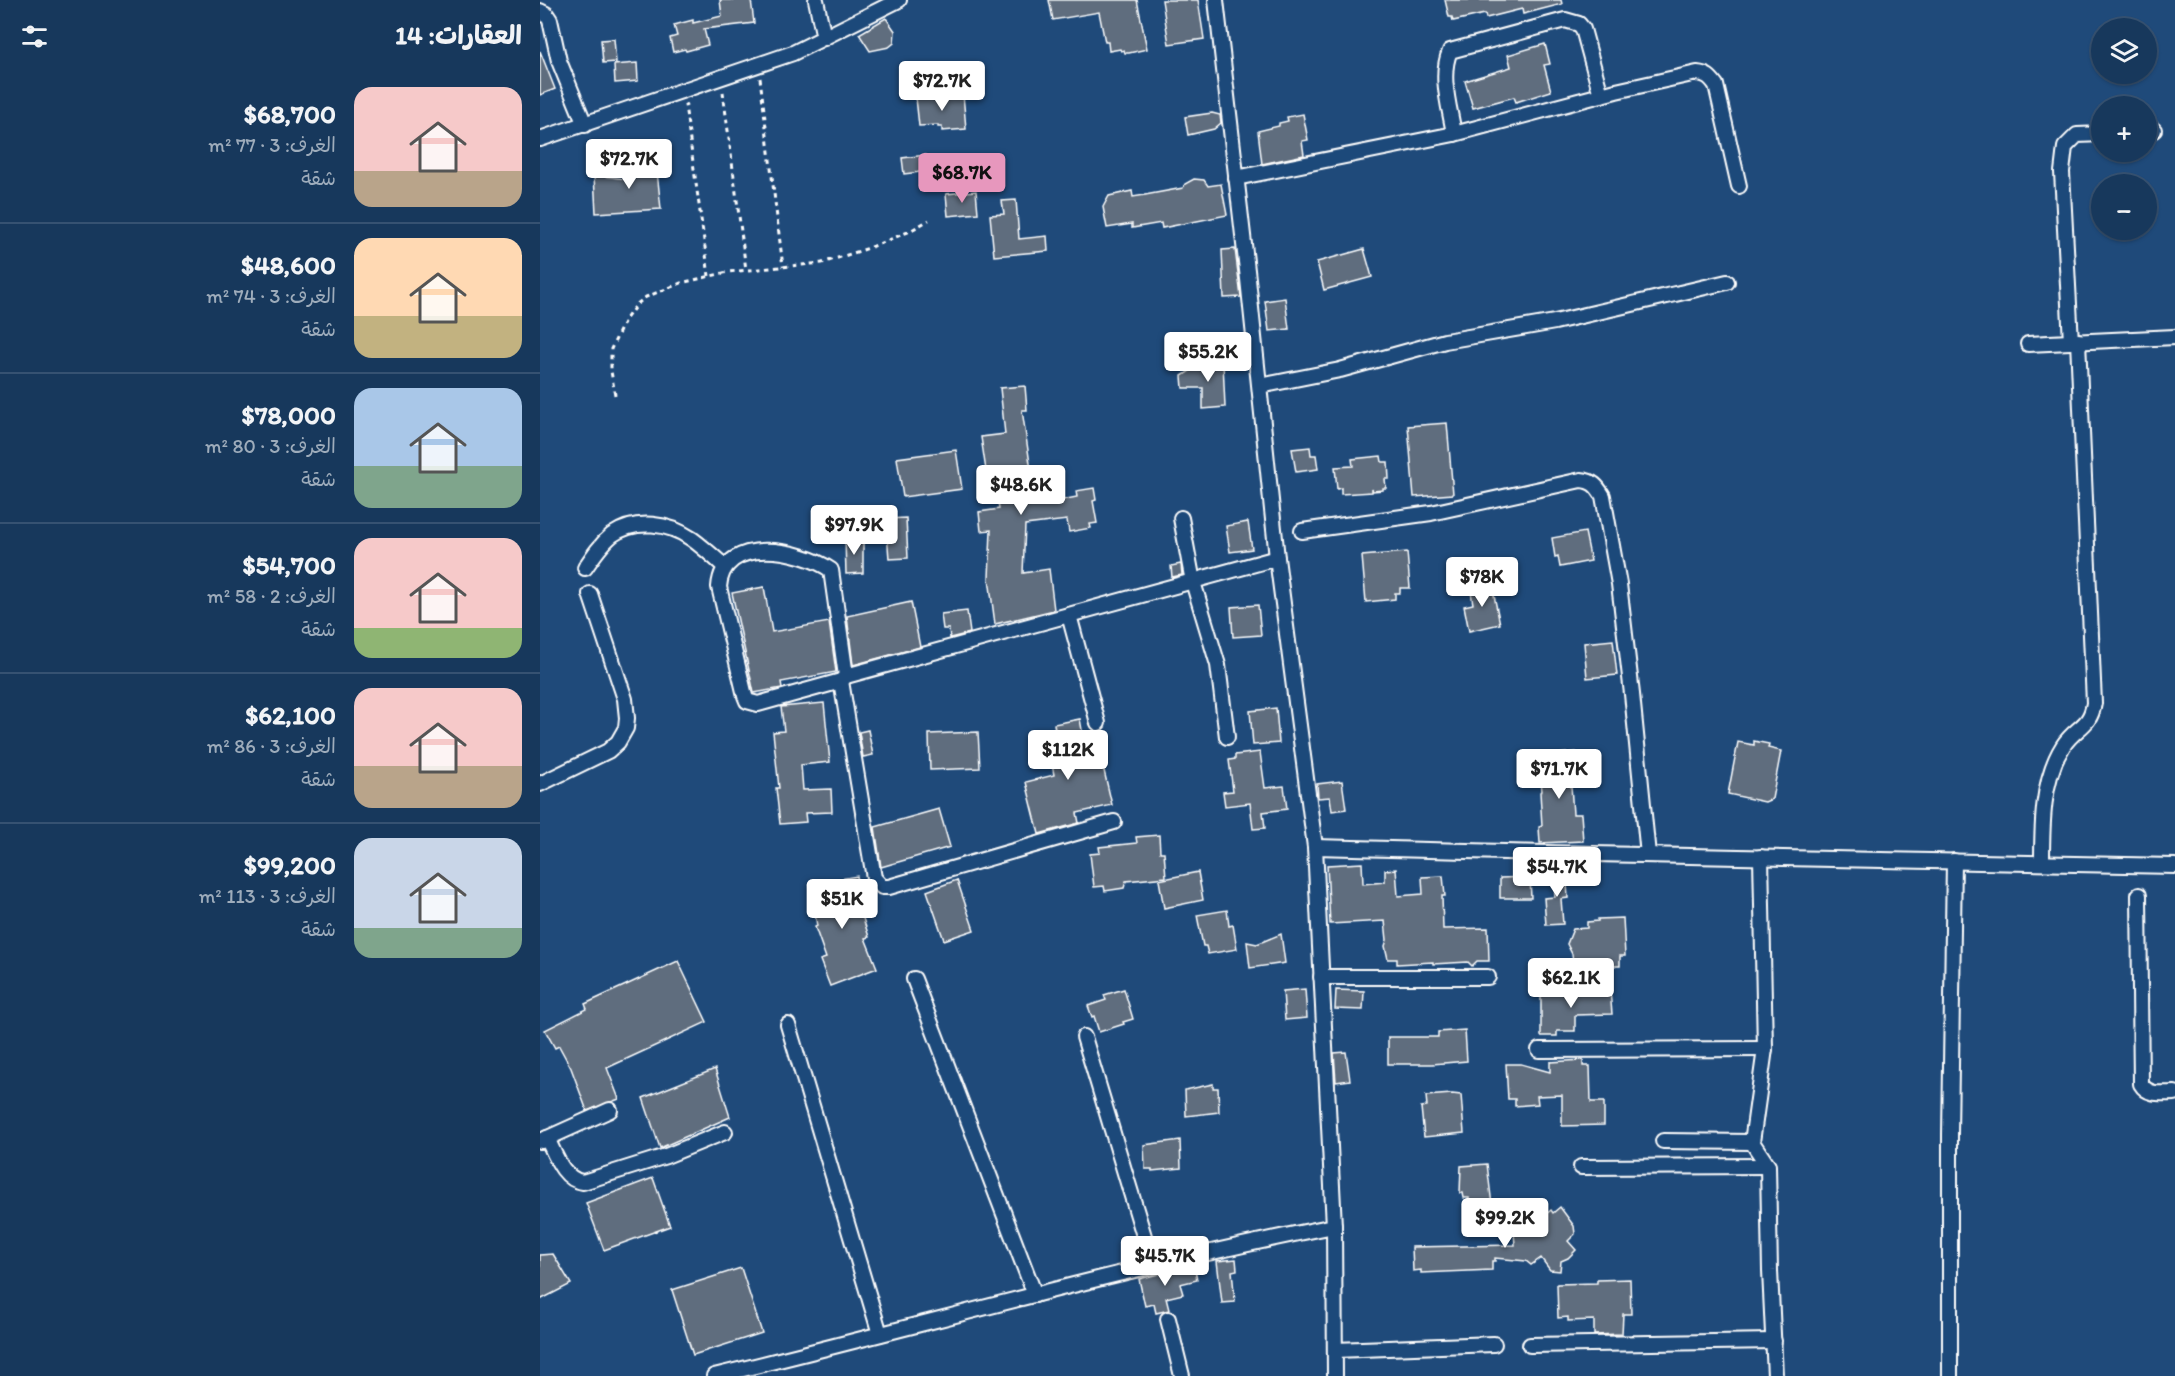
<!DOCTYPE html>
<html lang="ar">
<meta charset="utf-8">
<style>
body{margin:0;font-family:Itim,"Playpen Sans Arabic",sans-serif;background:#244365;color:#f1f3f6;direction:rtl;height:100vh;display:flex;flex-direction:column;font-size:22px;white-space:nowrap}
*{box-sizing:border-box;margin:0}
p{font-size:20px;color:#9eacbb}
.icon{flex:none;width:33px;height:33px;fill:none;stroke:currentColor;stroke-width:2;stroke-linecap:round;stroke-linejoin:round}
.map{position:relative;flex:1;overflow:hidden;direction:ltr}
.details{display:flex;flex-direction:column;background:#17385c;width:540px}
.details>*{flex:none}
.controls{position:absolute;left:1551px;top:18px;display:grid;gap:12px}
.controls a{display:grid;place-items:center;width:66px;height:66px;border-radius:50%;background:#17385c;box-shadow:0 2px 4px #0004,0 0 0 2px #365272;font-size:30px}
.price{position:absolute;translate:-50% -51px;padding:0 14px;border-radius:6px;background:#fff;color:#222;font-size:20px;line-height:39px;filter:drop-shadow(0 2px 3px #0008)}
.price::after{content:'';position:absolute;left:50%;top:36px;width:18px;height:14px;margin-left:-9px;background:inherit;clip-path:polygon(0 0,100% 0,50% 100%)}
.price.on{background:#e797bd;color:#111}
ul{padding:0;list-style:none}
li{display:flex;align-items:center;gap:18px;height:150px;padding:0 18px}
li+li{border-top:2px solid #365272}
li span{display:grid;place-items:center;flex:none;width:168px;height:120px;border-radius:18px;color:#555}
li>.icon{margin-inline-start:auto}
span .icon{width:72px;height:72px;fill:#fffc;stroke-width:1}
li b{font-size:26px}
h2{display:flex;justify-content:space-between;align-items:center;height:72px;padding:0 18px;font-size:26px}
main{display:flex;flex:1;min-height:0}
.map>svg:first-child{display:block}
</style>
<main>
<div class="map">
<svg width="1635" height="1376" viewBox="0 0 1635 1376">
<rect width="100%" height="100%" fill="#1f4a7a"/>
<filter id="ink" filterUnits="userSpaceOnUse"><feTurbulence type="fractalNoise" baseFrequency=".0167" numOctaves="2"/><feDisplacementMap in="SourceGraphic" scale="12" xChannelSelector="R" yChannelSelector="G"/><feConvolveMatrix kernelMatrix="1 2 1 2 8 2 1 2 1" color-interpolation-filters="sRGB"/></filter>
<g filter="url(#ink)">
<g fill="#5e6d7e" stroke="#fff" stroke-width="1.5">
<polygon points="180,0 211,0 214,23 164,29 168,45 146,51 145,49 133,52 130,38 137,36 134,25 153,20 153,23 182,16"/>
<polygon points="509,0 597,0 607,49 589,53 585,53 584,50 581,51 580,49 569,51 568,42 565,42 559,12 513,20"/>
<polygon points="622,0 658,0 664,39 629,44"/>
<polygon points="905,0 1021,0 1022,4 983,14 982,9 946,18 945,14 913,21 912,17 909,17"/>
<polygon points="346,18 355,31 354,43 349,47 330,51 319,34"/>
<polygon points="74,39 76,62 63,63 61,40"/>
<polygon points="1005,44 1010,64 1004,65 1011,91 976,102 974,97 933,108 925,81 971,67 968,55"/>
<polygon points="0,51 15,89 0,95"/>
<polygon points="97,63 98,81 75,83 74,65"/>
<polygon points="423,94 426,129 402,131 402,127 398,127 398,125 379,126 376,98"/>
<polygon points="672,113 680,115 681,123 674,129 648,135 645,117"/>
<polygon points="763,114 768,140 762,141 764,155 722,164 718,131 739,126 739,123 748,121 747,117"/>
<polygon points="386,155 388,171 364,174 362,158"/>
<polygon points="116,162 121,209 56,213 54,175 86,179 85,166"/>
<polygon points="654,179 664,180 668,186 681,184 687,215 622,228 621,223 592,228 592,224 567,228 563,207 569,196 592,191 593,197 605,195 643,188 645,184"/>
<polygon points="436,191 438,213 408,216 406,194"/>
<polygon points="476,200 479,239 507,236 508,251 454,256 450,215 464,214 462,201"/>
<polygon points="695,249 701,297 684,298 682,250"/>
<polygon points="824,249 832,277 784,290 777,262"/>
<polygon points="745,298 749,329 729,331 725,301"/>
<polygon points="669,355 671,363 683,362 685,407 663,409 663,388 643,388 642,376 658,366"/>
<polygon points="485,386 487,410 482,410 494,490 504,488 506,503 537,497 536,491 554,488 556,500 553,501 557,523 550,524 551,528 529,532 527,520 485,525 483,573 509,569 514,610 455,624 449,578 451,530 441,531 439,512 459,509 454,476 447,477 441,437 465,434 460,388"/>
<polygon points="907,423 913,494 874,497 868,426"/>
<polygon points="770,447 771,455 776,455 778,469 756,472 752,449"/>
<polygon points="416,450 422,489 363,497 357,458"/>
<polygon points="841,456 842,462 848,462 849,479 845,479 846,488 843,488 843,490 833,491 832,489 832,492 801,494 801,488 797,489 795,467 813,466 812,459"/>
<polygon points="366,518 368,558 349,559 346,519"/>
<polygon points="708,522 712,549 690,552 686,526"/>
<polygon points="1045,532 1051,561 1020,567 1018,556 1015,557 1012,538"/>
<polygon points="305,538 323,538 323,573 306,574"/>
<polygon points="867,552 870,588 860,588 860,593 855,593 855,599 826,602 822,556"/>
<polygon points="641,564 642,575 632,577 631,566"/>
<polygon points="951,581 960,624 929,631 924,606 933,604 930,586"/>
<polygon points="224,587 232,632 289,622 296,672 241,682 242,688 214,693 192,593"/>
<polygon points="371,602 380,647 313,665 307,616"/>
<polygon points="718,605 721,635 693,637 691,607"/>
<polygon points="427,611 430,633 410,638 409,629 403,629 401,614"/>
<polygon points="1073,640 1077,675 1047,678 1044,643"/>
<polygon points="284,703 290,762 261,765 263,790 291,789 292,812 265,813 266,822 240,824 236,788 239,788 233,732 244,731 241,707"/>
<polygon points="736,708 739,743 713,745 710,711"/>
<polygon points="540,719 544,741 547,740 552,764 562,762 572,805 537,813 539,823 499,834 486,782 514,775 507,736 516,735 514,724"/>
<polygon points="328,730 333,755 323,757 319,732"/>
<polygon points="438,732 440,768 390,770 389,734"/>
<polygon points="1214,741 1229,744 1228,748 1241,751 1232,799 1225,802 1188,794 1198,742 1214,745"/>
<polygon points="720,752 725,788 744,786 747,809 723,812 725,828 713,829 710,803 685,806 683,792 693,791 689,760 695,759 695,755"/>
<polygon points="1036,752 1038,770 1030,771 1033,814 1041,814 1043,841 1000,843 999,827 1002,826 1000,792 1002,791 999,756"/>
<polygon points="802,781 806,809 792,811 790,797 778,798 777,784"/>
<polygon points="399,809 410,847 341,867 335,827"/>
<polygon points="619,835 620,852 624,852 626,877 586,881 584,888 565,891 564,886 554,887 550,854 560,853 559,847 597,843 596,837"/>
<polygon points="822,863 823,884 845,882 845,870 856,869 858,896 883,894 882,877 903,876 905,896 902,896 903,929 948,928 949,961 937,961 932,966 928,962 893,964 893,962 857,964 857,959 848,959 845,946 847,940 845,921 790,924 787,865"/>
<polygon points="1026,868 1028,898 1021,899 1023,924 1006,925 1004,898 1015,897 1013,869"/>
<polygon points="658,872 663,900 624,908 619,880"/>
<polygon points="317,876 322,915 329,937 325,938 337,968 290,986 280,960 286,958 275,927 277,926 270,884"/>
<polygon points="990,877 991,898 960,898 960,878"/>
<polygon points="417,880 434,930 404,940 387,891"/>
<polygon points="687,910 689,926 693,925 697,949 668,954 666,946 663,946 657,915"/>
<polygon points="1083,918 1085,956 1080,956 1080,966 1054,966 1033,962 1032,954 1027,944 1033,929 1047,928 1047,922 1058,921 1058,919"/>
<polygon points="741,934 745,963 710,968 707,942 717,944"/>
<polygon points="138,961 167,1022 67,1068 79,1099 47,1111 31,1068 19,1046 15,1048 5,1030 47,1009 45,1004"/>
<polygon points="584,989 593,1019 583,1022 584,1024 559,1032 554,1016 552,1017 548,1006 566,1000 564,995"/>
<polygon points="765,989 767,1018 745,1020 743,991"/>
<polygon points="796,990 824,991 823,1010 795,1009"/>
<polygon points="1024,990 1070,990 1072,1014 1035,1015 1035,1031 1017,1031 1017,1036 1001,1036 1001,993 1024,993"/>
<polygon points="925,1030 927,1061 892,1064 848,1064 848,1037 898,1037 898,1032"/>
<polygon points="806,1052 810,1080 796,1082 794,1053"/>
<polygon points="1043,1060 1043,1066 1050,1066 1051,1102 1064,1102 1064,1125 1022,1126 1022,1095 997,1096 998,1104 975,1106 975,1099 968,1099 966,1064 981,1064 1010,1072 1010,1062"/>
<polygon points="175,1069 190,1117 120,1148 103,1098"/>
<polygon points="673,1084 673,1088 678,1088 679,1112 646,1116 645,1090"/>
<polygon points="912,1094 921,1095 924,1133 884,1137 881,1107 887,1106 886,1096"/>
<polygon points="640,1140 641,1168 612,1171 612,1169 605,1169 604,1145"/>
<polygon points="947,1164 952,1205 930,1206 929,1198 924,1198 923,1193 920,1193 921,1166"/>
<polygon points="113,1178 130,1226 64,1250 46,1203"/>
<polygon points="1020,1207 1034,1226 1035,1234 1028,1241 1036,1250 1028,1258 1021,1261 1020,1271 1010,1270 1001,1258 991,1265 986,1261 955,1258 955,1261 952,1261 952,1270 881,1273 881,1270 873,1271 872,1247 975,1245 974,1232 987,1230 988,1220 999,1220 1011,1210 1013,1213"/>
<polygon points="13,1254 31,1284 0,1300 0,1255"/>
<polygon points="696,1259 697,1270 692,1271 695,1302 682,1303 677,1261"/>
<polygon points="654,1265 657,1280 640,1284 643,1294 626,1298 629,1310 616,1313 614,1304 605,1306 599,1279"/>
<polygon points="201,1268 222,1333 153,1355 132,1290"/>
<polygon points="1090,1279 1091,1314 1083,1314 1082,1334 1054,1335 1054,1320 1028,1321 1028,1317 1018,1318 1017,1284 1057,1283 1057,1280"/>
</g>
<g fill="none" stroke-linecap="round" stroke-linejoin="round">
<defs>
<g id="street">
<polyline points="276,0 284,38"/>
<polyline points="676,0 708,279 737,558 775,847 794,1226 795,1376"/>
<polyline points="0,11 6,14 10,20 19,61 45,125"/>
<polyline points="1606,131 1614,130"/>
<path d="M 914,134 C 910,108 899,76 910,51 L 1025,20 L 1039,24 L 1043,29 L 1061,95"/>
<polyline points="0,139 253,53 359,0"/>
<path d="M 696,178 L 914,134 L 1076,91 L 1157,73 C 1167,74 1170,77 1176,85 L 1199,186"/>
<polyline points="1531,342 1522,172 1525,147 1537,135 1562,134"/>
<polyline points="1488,344 1635,337"/>
<polyline points="720,386 800,370 905,341 1015,322 1187,282"/>
<polyline points="641,518 653,582 678,665 687,737"/>
<path d="M 762,531 L 891,513 L 1041,480 C 1053,481 1057,486 1063,496 L 1079,584 L 1092,694 L 1108,855"/>
<path d="M 45,568 C 53,556 61,544 72,535 C 96,518 129,523 152,539 C 163,547 174,557 184,566"/>
<polyline points="529,615 558,723"/>
<path d="M 306,676 L 291,570 C 261,549 183,534 179,587 L 205,696 L 207,701 L 218,704 L 301,681 L 306,676 L 737,558"/>
<polyline points="301,681 334,878 342,887 349,887 574,822"/>
<polyline points="0,784 68,751 78,742 86,728 87,718 85,699 50,594"/>
<polyline points="775,847 1005,853 1635,866"/>
<polyline points="1221,857 1225,1049 1212,1142 1228,1166 1230,1271 1235,1376"/>
<path d="M 1502,863 C 1502,825 1502,779 1523,746 C 1536,726 1550,728 1554,703 L 1538,341"/>
<path d="M 1599,895 L 1601,1084 C 1608,1096 1622,1093 1635,1093"/>
<polyline points="781,977 948,977"/>
<polyline points="374,979 495,1295"/>
<polyline points="248,1025 340,1334"/>
<polyline points="544,1037 613,1266"/>
<polyline points="999,1050 1225,1049"/>
<path d="M 7,1138 C 15,1154 23,1180 43,1182 L 126,1156 L 185,1132"/>
<polyline points="1,1141 70,1110"/>
<polyline points="1123,1141 1212,1142"/>
<polyline points="1041,1167 1228,1166"/>
<polyline points="628,1319 642,1376"/>
<polyline points="990,1345 1234,1341"/>
<polyline points="795,1350 954,1344"/>
<path d="M 174,1376 C 381,1326 585,1267 794,1226"/>
<polyline points="1410,1376 1410,1134 1414,861"/>
</g>
</defs>
<use href="#street" stroke="#fff" stroke-width="18"/>
<g stroke="#fff" stroke-width="3" stroke-dasharray="4.5 4.5" stroke-linecap="butt">
<polyline points="220,78 243,267"/>
<polyline points="183,92 206,270"/>
<polyline points="147,104 145,105 169,276"/>
<polyline points="75,395 71,371 71,349 85,320 97,304 106,297 141,283 188,272 282,263 329,248 368,232 389,220"/>
</g>
<use href="#street" stroke="#1f4a7a" stroke-width="14"/>
</g>
</g>
</svg>
<div class="controls">
<a><svg class="icon" aria-label="layers" viewBox="0 0 24 24"><path d="M12 4l9 5-9 5-9-5zM3 14l9 5 9-5"/></svg></a>
<a>+</a>
<a>−</a>
</div>
<b class="price" style="left:402px;top:112px">$72.7K</b>
<b class="price" style="left:89px;top:190px">$72.7K</b>
<b class="price on" style="left:422px;top:204px">$68.7K</b>
<b class="price" style="left:668px;top:383px">$55.2K</b>
<b class="price" style="left:481px;top:516px">$48.6K</b>
<b class="price" style="left:314px;top:556px">$97.9K</b>
<b class="price" style="left:942px;top:608px">$78K</b>
<b class="price" style="left:528px;top:781px">$112K</b>
<b class="price" style="left:1019px;top:800px">$71.7K</b>
<b class="price" style="left:1017px;top:898px">$54.7K</b>
<b class="price" style="left:302px;top:930px">$51K</b>
<b class="price" style="left:1031px;top:1009px">$62.1K</b>
<b class="price" style="left:965px;top:1249px">$99.2K</b>
<b class="price" style="left:625px;top:1287px">$45.7K</b>
</div>
<section class="details">
<h2>العقارات: 14<svg class="icon" aria-label="filters" viewBox="0 0 24 24"><path d="M4 7h16M4 17h16"/><circle cx="9" cy="7" r="2"/><circle cx="15" cy="17" r="2"/></svg></h2>
<ul>
<li><span style="background:linear-gradient(#f6c9c9 70%,#b9a48a 0)"><svg class="icon" aria-label="home" viewBox="0 0 24 24"><path d="M3 11l9-7 9 7M6 9v11h12V9"/></svg></span><div><b>$68,700</b><p>الغرف: 3 · 77 m²</p><p>شقة</p></div></li>
<li><span style="background:linear-gradient(#ffd9b3 65%,#c2b280 0)"><svg class="icon" aria-label="home" viewBox="0 0 24 24"><path d="M3 11l9-7 9 7M6 9v11h12V9"/></svg></span><div><b>$48,600</b><p>الغرف: 3 · 74 m²</p><p>شقة</p></div></li>
<li><span style="background:linear-gradient(#a9c7e8 65%,#7fa58c 0)"><svg class="icon" aria-label="home" viewBox="0 0 24 24"><path d="M3 11l9-7 9 7M6 9v11h12V9"/></svg></span><div><b>$78,000</b><p>الغرف: 3 · 80 m²</p><p>شقة</p></div></li>
<li><span style="background:linear-gradient(#f6c9c9 75%,#8fb573 0)"><svg class="icon" aria-label="home" viewBox="0 0 24 24"><path d="M3 11l9-7 9 7M6 9v11h12V9"/></svg></span><div><b>$54,700</b><p>الغرف: 2 · 58 m²</p><p>شقة</p></div></li>
<li><span style="background:linear-gradient(#f6c9c9 65%,#b9a48a 0)"><svg class="icon" aria-label="home" viewBox="0 0 24 24"><path d="M3 11l9-7 9 7M6 9v11h12V9"/></svg></span><div><b>$62,100</b><p>الغرف: 3 · 86 m²</p><p>شقة</p></div></li>
<li><span style="background:linear-gradient(#c9d6e8 75%,#7fa58c 0)"><svg class="icon" aria-label="home" viewBox="0 0 24 24"><path d="M3 11l9-7 9 7M6 9v11h12V9"/></svg></span><div><b>$99,200</b><p>الغرف: 3 · 113 m²</p><p>شقة</p></div></li>
</ul>
</section>
</main>
